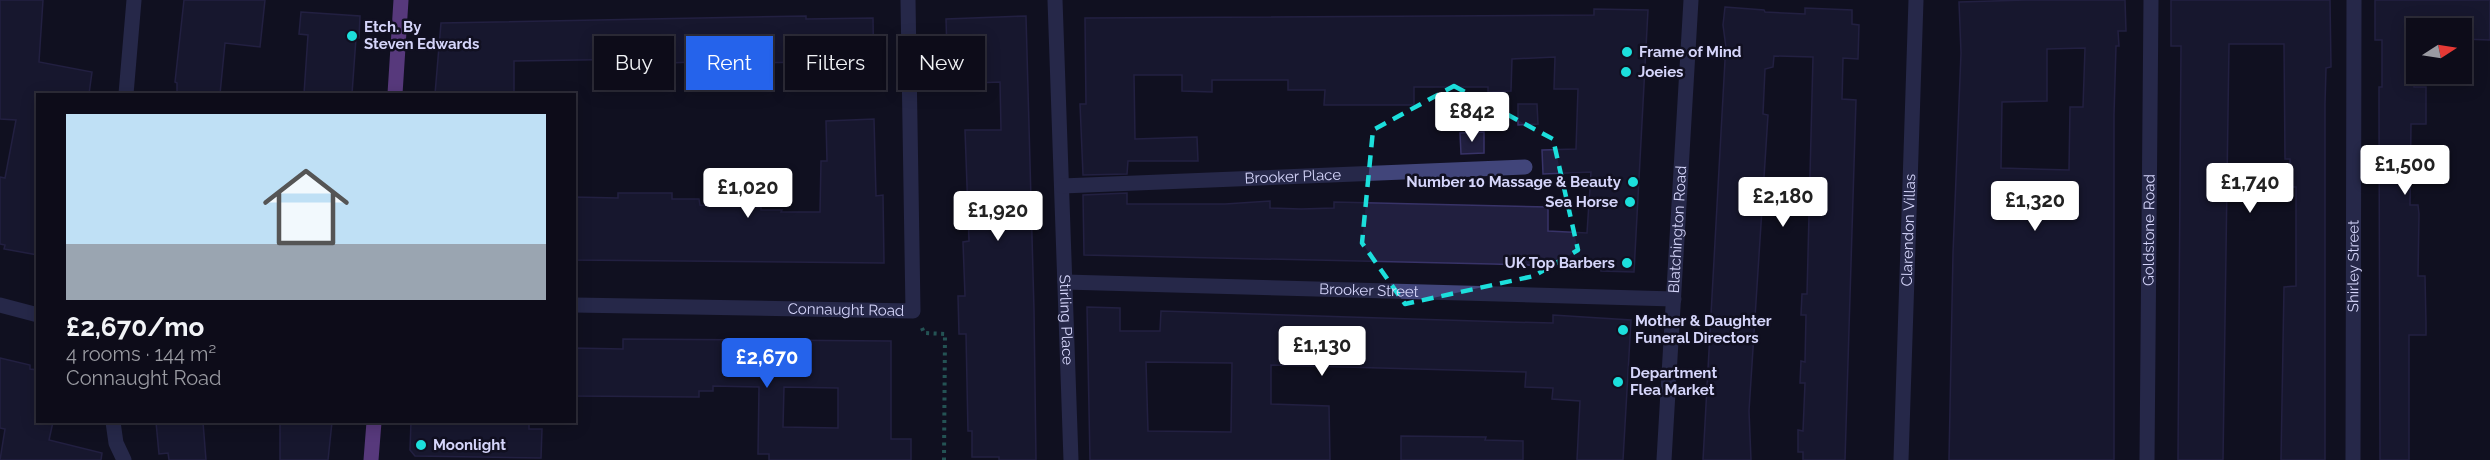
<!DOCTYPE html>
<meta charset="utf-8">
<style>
body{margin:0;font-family:Raleway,sans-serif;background:#161522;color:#f1f3f6;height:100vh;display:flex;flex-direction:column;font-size:22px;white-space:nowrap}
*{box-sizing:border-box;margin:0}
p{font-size:20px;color:#9a9ba2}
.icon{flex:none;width:33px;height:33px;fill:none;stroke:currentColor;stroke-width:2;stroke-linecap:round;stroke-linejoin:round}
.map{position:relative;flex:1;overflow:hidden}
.panel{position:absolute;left:36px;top:93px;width:540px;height:330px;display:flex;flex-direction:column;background:#0d0c19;border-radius:0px;box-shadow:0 3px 15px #0003,0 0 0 2px #2d2c38}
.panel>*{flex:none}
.guide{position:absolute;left:594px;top:36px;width:570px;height:54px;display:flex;gap:12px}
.needle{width:39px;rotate:78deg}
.fabs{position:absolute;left:2406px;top:18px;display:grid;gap:12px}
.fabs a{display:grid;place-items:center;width:66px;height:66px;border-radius:0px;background:#0d0c19;box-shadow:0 3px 15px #0003,0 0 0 2px #2d2c38;font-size:30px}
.price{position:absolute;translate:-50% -51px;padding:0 14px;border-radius:6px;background:#fff;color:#222;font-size:20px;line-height:39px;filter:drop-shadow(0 2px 3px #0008)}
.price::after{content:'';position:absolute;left:50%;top:36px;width:18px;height:14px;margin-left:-9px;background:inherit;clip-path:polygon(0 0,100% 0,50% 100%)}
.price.current{background:#2563eb;color:#fff}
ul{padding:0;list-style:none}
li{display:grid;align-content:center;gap:12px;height:318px;padding:0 30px}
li+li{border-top:2px solid #2d2c38}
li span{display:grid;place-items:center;height:186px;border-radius:0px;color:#555}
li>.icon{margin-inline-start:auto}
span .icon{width:108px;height:108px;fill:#fffc;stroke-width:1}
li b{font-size:26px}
.chip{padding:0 21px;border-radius:0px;background:#0d0c19;box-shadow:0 3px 15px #0003,0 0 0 2px #2d2c38;font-size:21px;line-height:54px}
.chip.current{background:#2563eb;color:#fff}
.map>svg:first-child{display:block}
</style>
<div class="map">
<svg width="2490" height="460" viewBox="0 0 2490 460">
<rect width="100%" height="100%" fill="#111021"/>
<g fill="#211f3f" stroke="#383368" stroke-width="1.5" fill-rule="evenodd">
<polygon points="0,0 43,0 39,62 92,72 89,94 38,94 38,255 4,249 5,245 0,244 0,177 5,178 16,120 0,119"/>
<polygon points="184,0 265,0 260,47 225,43 220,94 177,94 177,83 175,82"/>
<path d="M 2026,0 L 2125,0 L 2126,31 L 2118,31 L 2119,46 L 2116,46 L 2114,115 L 2114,460 L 1949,460 L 1953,253 L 1961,53 L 1959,2 ZM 2085,48 L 2083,107 L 2070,107 L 2069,170 L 2001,168 L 2002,102 L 2047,101 L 2047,49 Z"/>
<polygon points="2171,0 2330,0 2331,67 2326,68 2325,104 2325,460 2281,460 2284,287 2296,286 2296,187 2290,187 2290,159 2285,159 2284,44 2229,44 2223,460 2178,460 2181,46 2171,46"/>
<polygon points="2375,0 2490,0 2490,40 2462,39 2462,28 2416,28 2414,87 2426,87 2426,124 2411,124 2410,205 2418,205 2419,214 2418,276 2425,276 2426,323 2426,335 2409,335 2409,460 2380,460 2379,106 2379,87 2382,87 2382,40 2375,40"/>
<polygon points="1725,7 1764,10 1765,12 1805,14 1805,8 1852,10 1852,24 1859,25 1858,59 1843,58 1842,99 1856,100 1845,460 1803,460 1803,452 1798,452 1798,430 1803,431 1805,383 1800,383 1801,361 1805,362 1806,315 1801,315 1802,294 1807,294 1813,57 1774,56 1773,67 1765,69 1763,114 1768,115 1749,411 1751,460 1703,460 1725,60 1714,52 1726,48 1723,25"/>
<polygon points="1594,9 1648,10 1634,272 1601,271 1601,267 1492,264 1084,255 1083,195 1127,193 1127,204 1225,204 1270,201 1270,208 1301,209 1334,208 1334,202 1548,207 1548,231 1587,233 1591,172 1543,174 1542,150 1576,149 1578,89 1554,89 1555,57 1512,59 1511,91 1488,92 1488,87 1414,87 1414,105 1324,105 1325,90 1288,90 1288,80 1212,80 1212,92 1182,91 1182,75 1134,75 1135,139 1197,137 1198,161 1128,161 1127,174 1083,175 1080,104 1086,104 1085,18 1594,15"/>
<polygon points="301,12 360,16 359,38 356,38 352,94 304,94 308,35 299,34"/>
<polygon points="806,16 806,19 873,18 874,83 819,84 817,62 746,63 746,60 643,64 643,59 514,61 514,94 435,94 441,23"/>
<polygon points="1026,16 1034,310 1036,460 999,460 999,457 972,457 972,431 968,431 966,334 959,334 958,296 965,296 963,242 969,241 965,130 1001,130 1000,82 948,84 946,19"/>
<polygon points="1518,104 1537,104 1538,124 1518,125"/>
<polygon points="874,119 876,196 883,195 884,263 574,260 574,197 618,198 618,193 672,193 672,199 699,199 700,205 761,207 761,210 782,210 781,212 820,212 821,161 827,161 826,121"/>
<polygon points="1484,132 1484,153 1461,154 1460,133"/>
<path d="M 1087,307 L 1120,308 L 1120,331 L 1160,331 L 1161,311 L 1508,322 L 1553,323 L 1553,315 L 1631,320 L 1623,460 L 1577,460 L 1580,401 L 1552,399 L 1553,388 L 1525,387 L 1526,372 L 1271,365 L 1271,404 L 1329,406 L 1330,460 L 1090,460 ZM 1146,362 L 1232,363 L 1231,432 L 1148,431 Z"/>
<path d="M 623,339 L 891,341 L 891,439 L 911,439 L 911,460 L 769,460 L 769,454 L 758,454 L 759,387 L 713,386 L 713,391 L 699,391 L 699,397 L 575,396 L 574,348 L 623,349 ZM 784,387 L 838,388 L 838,428 L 783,427 Z"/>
<polygon points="0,358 30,365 30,369 38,370 38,422 53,422 49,440 102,453 101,460 0,460 5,429 0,428"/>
<polygon points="156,422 203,422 206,460 169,460 168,453 159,454"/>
<polygon points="280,422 332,422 328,460 280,460"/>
<polygon points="411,422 529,424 529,429 542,429 541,458 415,456 410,450"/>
<polygon points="1401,436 1486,437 1485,440 1523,441 1523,460 1401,460"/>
</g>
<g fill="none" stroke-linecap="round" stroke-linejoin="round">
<polyline stroke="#3da593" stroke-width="4" stroke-dasharray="3 4.5" stroke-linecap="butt" points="922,328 924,333 945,334 944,460"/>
<g stroke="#41457a" stroke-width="15">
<path id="s1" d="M 1055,0 L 1071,460"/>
<polyline points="126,94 134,0"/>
<path id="s2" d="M 1062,186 L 1525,167"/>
<path id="s3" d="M 1065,282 L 1674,299"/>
<polyline points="0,305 38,315"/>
<path id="s4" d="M 574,305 L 913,311 L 908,0"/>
<polyline points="113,422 116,443 124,460"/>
<path id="s5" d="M 1664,460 L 1691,0"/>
<path id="s6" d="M 1901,460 L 1916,0"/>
<path id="s7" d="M 2147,460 L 2151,0"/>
<path id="s8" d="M 2353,460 L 2354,0"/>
</g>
<g stroke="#ad6aec" stroke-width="15">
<polyline points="395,94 401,0"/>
<polyline points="371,460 374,422"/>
</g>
</g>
<path d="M0 0H2490V460H0ZM 1454,86 L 1553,139 L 1578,250 L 1534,276 L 1405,304 L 1362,243 L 1373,130 Z" fill="#111021" fill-opacity=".55" fill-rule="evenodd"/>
<path fill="none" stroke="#1cdfdc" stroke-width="4.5" stroke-dasharray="12 8" stroke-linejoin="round" d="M 1454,86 L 1553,139 L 1578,250 L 1534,276 L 1405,304 L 1362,243 L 1373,130 Z"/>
<g fill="#1cdfdc" stroke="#111021" stroke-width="2">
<circle cx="352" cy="36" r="6"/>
<circle cx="1627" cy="52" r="6"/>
<circle cx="1626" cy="72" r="6"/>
<circle cx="1633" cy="182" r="6"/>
<circle cx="1630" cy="202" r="6"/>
<circle cx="1627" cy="263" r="6"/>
<circle cx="1623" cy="330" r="6"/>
<circle cx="1618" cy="382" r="6"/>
<circle cx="421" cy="445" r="6"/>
</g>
<g text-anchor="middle" stroke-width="5" stroke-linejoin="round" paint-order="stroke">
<g font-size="15" font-weight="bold" fill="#d5d5fa" stroke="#111021" text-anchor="start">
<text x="364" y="32">Etch. By<tspan x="364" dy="17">Steven Edwards</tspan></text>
<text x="1639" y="57">Frame of Mind</text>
<text x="1638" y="77">Joeies</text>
<text x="1621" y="187" text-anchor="end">Number 10 Massage &amp; Beauty</text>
<text x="1618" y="207" text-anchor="end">Sea Horse</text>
<text x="1615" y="268" text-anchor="end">UK Top Barbers</text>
<text x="1635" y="326">Mother &amp; Daughter<tspan x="1635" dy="17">Funeral Directors</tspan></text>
<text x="1630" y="378">Department<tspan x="1630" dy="17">Flea Market</tspan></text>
<text x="433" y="450">Moonlight</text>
</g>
<g font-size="15" fill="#d5d5fa" stroke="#111021">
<text dy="5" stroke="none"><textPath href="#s2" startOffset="231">Brooker Place</textPath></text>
<text dy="5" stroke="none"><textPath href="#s5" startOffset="231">Blatchington Road</textPath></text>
<text dy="5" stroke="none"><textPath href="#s6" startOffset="230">Clarendon Villas</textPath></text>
<text dy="5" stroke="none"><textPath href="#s7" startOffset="230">Goldstone Road</textPath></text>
<text dy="5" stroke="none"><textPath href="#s8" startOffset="194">Shirley Street</textPath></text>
<text dy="5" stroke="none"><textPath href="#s3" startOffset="304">Brooker Street</textPath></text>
<text dy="5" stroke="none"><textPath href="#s4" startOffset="272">Connaught Road</textPath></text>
<text dy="5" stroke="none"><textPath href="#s1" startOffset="320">Stirling Place</textPath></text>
</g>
</g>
</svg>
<div class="fabs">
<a><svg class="needle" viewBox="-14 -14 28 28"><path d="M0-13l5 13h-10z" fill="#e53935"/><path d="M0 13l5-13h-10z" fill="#9a9ba2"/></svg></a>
</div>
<b class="price" style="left:1472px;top:143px">£842</b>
<b class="price" style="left:2405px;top:196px">£1,500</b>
<b class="price" style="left:2250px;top:214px">£1,740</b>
<b class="price" style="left:748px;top:219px">£1,020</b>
<b class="price" style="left:1783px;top:228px">£2,180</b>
<b class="price" style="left:2035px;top:232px">£1,320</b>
<b class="price" style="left:998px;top:242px">£1,920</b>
<b class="price" style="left:1322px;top:377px">£1,130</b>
<b class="price current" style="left:767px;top:389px">£2,670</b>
<div class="guide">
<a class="chip">Buy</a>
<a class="chip current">Rent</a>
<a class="chip">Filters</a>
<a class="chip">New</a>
</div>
<section class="panel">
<ul>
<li><span style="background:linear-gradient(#bfe0f5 70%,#9aa5b1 0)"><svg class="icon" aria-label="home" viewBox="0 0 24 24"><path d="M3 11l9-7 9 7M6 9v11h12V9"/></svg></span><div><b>£2,670/mo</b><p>4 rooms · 144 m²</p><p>Connaught Road</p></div></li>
</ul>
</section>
</div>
